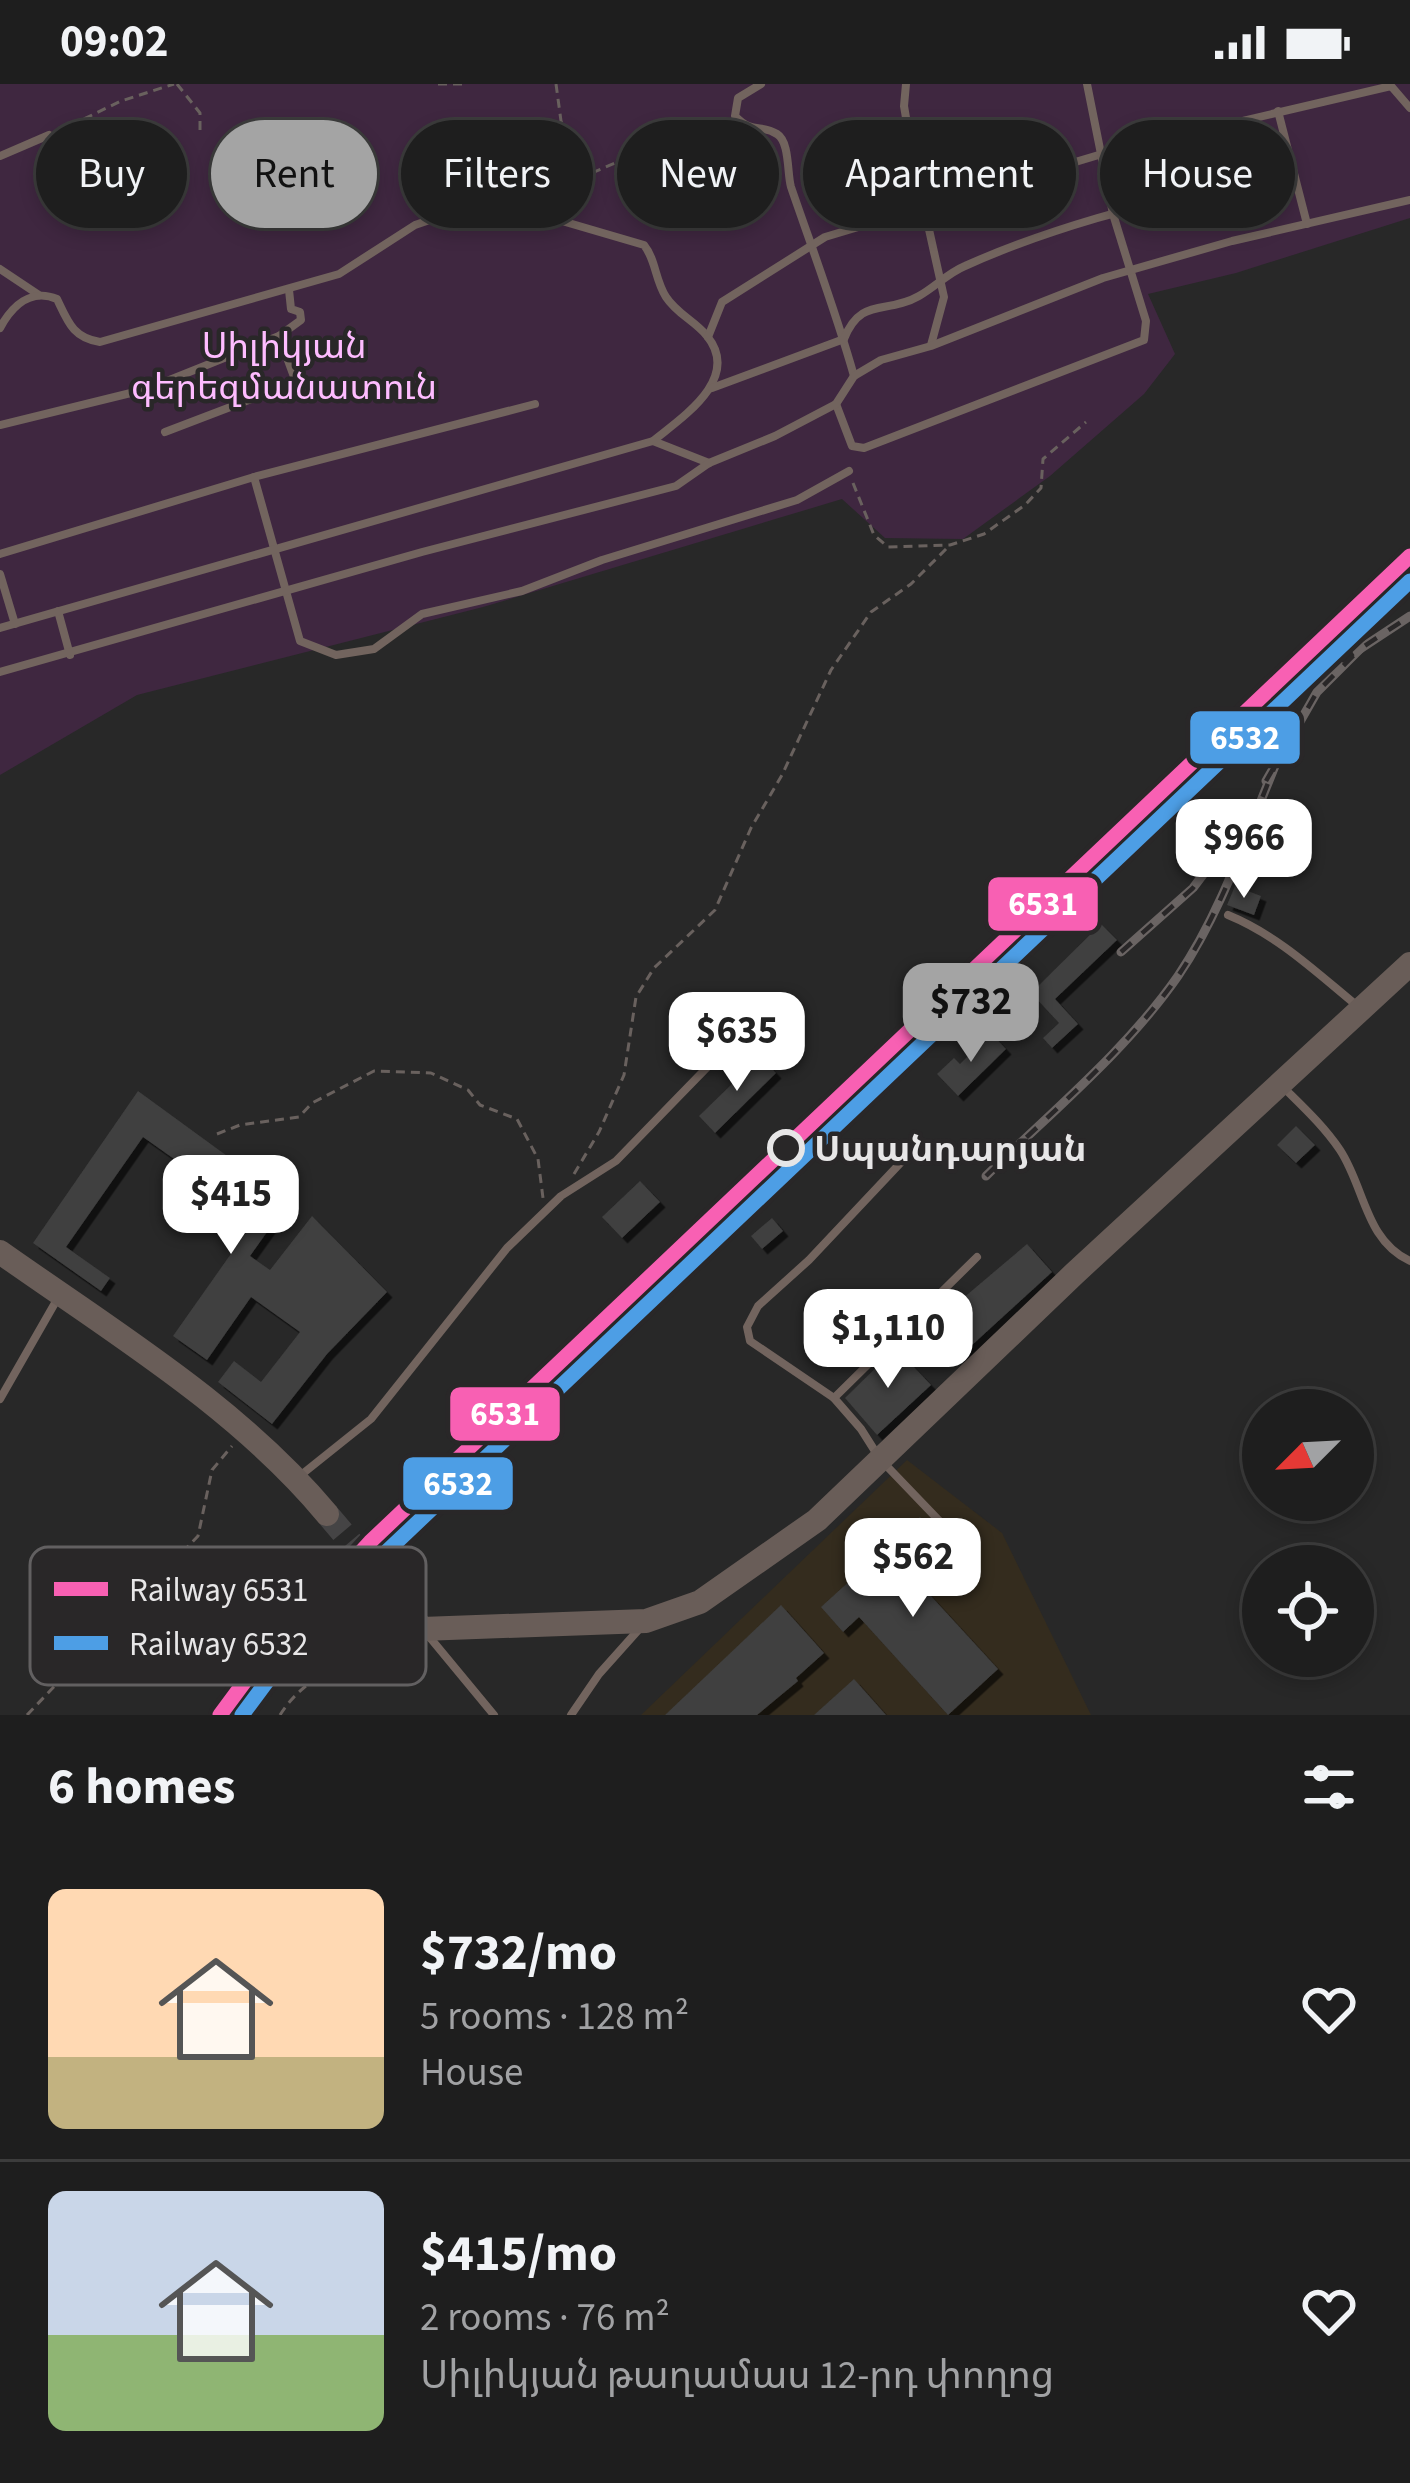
<!DOCTYPE html>
<meta charset="utf-8">
<style>
body{margin:0;font-family:"Source Sans 3","Noto Sans Armenian",sans-serif;background:#2b2b2b;color:#f1f3f6;height:100vh;display:flex;flex-direction:column;font-size:45px;white-space:nowrap}
*{box-sizing:border-box;margin:0}
p{font-size:39px;color:#a1a2a4}
.icon{flex:none;width:66px;height:66px;fill:none;stroke:currentColor;stroke-width:2;stroke-linecap:round;stroke-linejoin:round}
.map{position:relative;height:1631px;overflow:hidden}
.side{display:flex;flex-direction:column;background:#1e1e1e;flex:1}
.side>*{flex:none}
.banner{position:absolute;left:36px;top:36px;width:1338px;height:108px;display:flex;gap:24px}
.needle{width:78px;rotate:246deg}
.fabs{position:absolute;left:1242px;top:1305px;display:grid;gap:24px}
.fabs a{display:grid;place-items:center;width:132px;height:132px;border-radius:50%;background:#1e1e1e;box-shadow:0 6px 18px #0003,0 0 0 3px #3c3c3c;font-size:60px}
.price{position:absolute;translate:-50% -102px;padding:0 27px;border-radius:24px;background:#fff;color:#222;font-size:39px;line-height:78px;filter:drop-shadow(0 3px 6px #0008)}
.price::after{content:'';position:absolute;left:50%;top:72px;width:36px;height:27px;margin-left:-18px;background:inherit;clip-path:polygon(0 0,100% 0,50% 100%)}
.price.active{background:#a4a4a4;color:#111}
ul{padding:0;list-style:none}
li{display:flex;align-items:center;gap:36px;height:300px;padding:0 48px}
li+li{border-top:3px solid #3c3c3c}
li span{display:grid;place-items:center;flex:none;width:336px;height:240px;border-radius:18px;color:#555}
li>.icon{margin-inline-start:auto}
span .icon{width:144px;height:144px;fill:#fffc;stroke-width:1}
li b{font-size:51px}
h2{display:flex;justify-content:space-between;align-items:center;height:144px;padding:0 48px;font-size:51px}
.chip{padding:0 42px;border-radius:54px;background:#1e1e1e;box-shadow:0 6px 18px #0003,0 0 0 3px #3c3c3c;font-size:42px;line-height:108px}
.chip.active{background:#a4a4a4;color:#111}
.status{display:flex;justify-content:space-between;align-items:center;height:84px;padding:0 60px;background:#1e1e1e;direction:ltr}
.status svg{height:33px;fill:currentColor}
.map>svg:first-child{display:block}
</style>
<div class="status"><b>09:02</b><svg viewBox="0 0 49 12"><path d="M0 12V9h3v3zM5 12V6h3v6zM10 12V3h3v9zM15 12V0h3v12zM26 1h20v11H26zM47 4h2v5h-2z"/></svg></div>
<div class="map">
<svg width="1410" height="1631" viewBox="0 0 1410 1631">
<defs>
<filter id="shadow"><feDropShadow dx="5.5" dy="5.5" stdDeviation="0" flood-color="#0009"/></filter>
</defs>
<rect width="100%" height="100%" fill="#282828"/>
<polygon fill="#342c1e" points="907,1376 1002,1449 1091,1631 641,1631"/>
<polygon fill="#3f2740" points="0,0 1410,0 1410,134 1236,189 1148,210 1175,270 1144,310 1050,392 963,455 885,454 842,415 483,523 137,611 0,691"/>
<g fill="#3f3f3f" filter="url(#shadow)">
<polygon points="1235,802 1261,812 1254,831 1227,821"/>
<polygon points="1101,840 1117,856 1055,915 1078,940 1052,964 1043,954 1059,939 1031,909"/>
<polygon points="991,949 1006,965 958,1012 937,990 954,974 960,980"/>
<polygon points="760,972 776,989 715,1049 699,1032 733,999 729,994 737,986 742,990"/>
<polygon points="138,1007 289,1117 250,1172 270,1186 312,1132 387,1208 327,1270 272,1340 218,1298 234,1277 261,1298 300,1248 251,1213 207,1276 173,1252 247,1147 174,1094 184,1082 143,1053 66,1163 110,1194 101,1207 33,1159"/>
<polygon points="1296,1042 1315,1061 1296,1079 1277,1061"/>
<polygon points="640,1097 660,1118 622,1154 602,1133"/>
<polygon points="772,1134 783,1147 762,1165 751,1152"/>
<polygon points="1027,1160 1052,1188 959,1273 949,1261 940,1270 922,1249"/>
<polygon points="896,1264 931,1301 877,1351 845,1314"/>
<polygon points="920,1433 943,1458 909,1488 998,1585 948,1631 859,1533 843,1548 821,1523"/>
<polygon points="781,1521 824,1569 796,1594 798,1597 757,1631 665,1631"/>
<polygon points="854,1595 886,1631 814,1631"/>
</g>
<g fill="none" stroke-linecap="round" stroke-linejoin="round">
<polyline stroke="#454445" stroke-width="24" stroke-dasharray="24 12" stroke-linecap="butt" points="327,1430 382,1495"/>
<g stroke="#69615e" stroke-width="3" stroke-dasharray="9 6" stroke-linecap="butt">
<polyline points="177,0 200,29 200,50"/>
<polyline points="438,0 463,0"/>
<polyline points="556,0 561,37 586,88"/>
<polyline points="57,48 121,17 174,0"/>
<polyline points="523,118 672,55"/>
<polyline points="853,399 874,451 888,463 950,461 984,450 1025,421 1041,404 1043,375 1086,338"/>
<polyline points="217,1050 240,1041 299,1033 312,1019 374,987 431,989 468,1006 480,1021 517,1035 538,1075 543,1114"/>
<polyline points="574,1090 599,1048 624,991 636,913 654,884 715,826 751,744 782,691 831,586 871,528 911,500 950,461"/>
<polyline points="27,1631 198,1452 212,1386 232,1362"/>
<path d="M 280,1631 C 306,1589 360,1570 403,1552"/>
</g>
<g stroke="#72645e" stroke-width="8">
<path d="M 761,0 L 738,14 L 735,32 C 752,50 761,40 777,50 C 790,58 787,90 791,103 C 813,167 836,228 854,292"/>
<polyline points="906,0 904,22 912,69 944,213 931,261"/>
<polyline points="1278,27 1307,140"/>
<polyline points="0,72 49,51"/>
<polyline points="0,185 39,211"/>
<path d="M 0,244 C 12,222 31,204 57,215 C 68,238 73,254 100,258 L 339,190 L 415,141 L 459,126 L 538,130 L 644,161 C 656,176 655,196 666,213 C 677,230 695,237 707,252 C 742,295 681,334 653,357 L 709,379"/>
<polyline points="708,253 722,218 825,153 1102,70 1391,2 1410,24"/>
<path d="M 712,304 L 844,255 C 861,212 886,231 919,212 C 935,203 948,189 965,182 C 1069,135 1182,112 1292,84"/>
<polyline points="836,320 852,362 864,364 1144,256 1146,237 1113,130 1087,0"/>
<polyline points="0,341 147,305 279,252 301,236 300,228 291,225 289,206"/>
<polyline points="165,348 296,298 279,252"/>
<polyline points="254,393 300,557 336,571 374,565 422,530 522,507 602,476 797,416 849,387"/>
<polyline points="0,470 254,393 535,320"/>
<polyline points="0,490 15,540"/>
<polyline points="58,527 70,571"/>
<polyline points="0,544 653,357"/>
<polyline points="0,588 422,468 676,402 709,379 775,352 836,320 854,292 881,276 931,262 1103,194 1232,157 1410,116"/>
<path d="M 1228,831 C 1277,851 1315,887 1355,920"/>
<path d="M 1281,1001 C 1302,1022 1323,1041 1340,1066 C 1365,1104 1365,1156 1410,1177"/>
<polyline points="834,1314 750,1257 747,1243 758,1222 809,1176 907,1072"/>
<polyline points="0,1315 59,1212"/>
<polyline points="301,1391 371,1335 507,1164 561,1112 616,1077 757,932"/>
<polyline points="950,1448 880,1375 861,1345 834,1314 977,1173"/>
<polyline points="427,1550 494,1631"/>
<polyline points="571,1631 599,1590 641,1543"/>
</g>
<g stroke="#695d58" stroke-width="24">
<path d="M 0,1168 C 113,1248 238,1323 327,1430"/>
<polyline points="382,1495 422,1545 646,1537 700,1518 817,1436 1074,1190 1410,880"/>
</g>
<defs>
<g id="rail">
<polyline points="1230,661 1281,617 1410,532"/>
<polyline points="1266,697 1317,608 1363,562"/>
<polyline points="1121,868 1193,804 1235,748"/>
<path d="M 986,1092 C 1051,1028 1126,967 1178,892 C 1221,829 1246,752 1275,682"/>
</g>
</defs>
<use href="#rail" stroke="#6a6463" stroke-width="9"/>
<use href="#rail" stroke="#292728" stroke-width="4.5" stroke-dasharray="14" stroke-linecap="butt"/>
<defs>
<polyline id="rail-1" points="220,1631 257,1581 370,1458 1410,472"/>
<polyline id="rail-2" points="242,1631 271,1592 383,1471 1410,497"/>
</defs>
<use href="#rail-1" stroke="#292728" stroke-width="24"/>
<use href="#rail-2" stroke="#292728" stroke-width="24"/>
<use href="#rail-1" stroke="#f860b3" stroke-width="15"/>
<use href="#rail-2" stroke="#4d9ee5" stroke-width="15"/>
</g>
<circle fill="#292728" stroke="#e7e6e7" stroke-width="6" cx="786" cy="1064" r="16"/>
<g text-anchor="middle" stroke-width="9" stroke-linejoin="round" paint-order="stroke">
<g font-size="36" fill="#febcff" stroke="#292728">
<text x="284" y="274">Սիլիկյան<tspan x="284" dy="41">գերեզմանատուն</tspan></text>
</g>
<g font-size="36" font-weight="bold" fill="#e7e6e7" stroke="#292728" text-anchor="start">
<text x="814" y="1077">Սպանդարյան</text>
</g>
</g>
<rect x="30" y="1463" width="396" height="138" rx="18" fill="#292728" stroke="#626061" stroke-width="3"/>
<rect x="54" y="1498" width="54" height="14" fill="#f860b3"/>
<rect x="54" y="1552" width="54" height="14" fill="#4d9ee5"/>
<g font-size="33" fill="#e7e6e7">
<text x="129" y="1517">Railway 6531</text>
<text x="129" y="1571">Railway 6532</text>
</g>
<g stroke="#292728" stroke-width="4.5">
<rect x="1188" y="625" width="114" height="57" rx="12" fill="#4d9ee5"/>
<rect x="986" y="791" width="114" height="58" rx="12" fill="#f860b3"/>
<rect x="448" y="1301" width="114" height="58" rx="12" fill="#f860b3"/>
<rect x="401" y="1371" width="114" height="57" rx="12" fill="#4d9ee5"/>
</g>
<g font-size="33" text-anchor="middle" font-weight="bold" fill="#fff">
<text x="1245" y="665">6532</text>
<text x="1043" y="831">6531</text>
<text x="505" y="1341">6531</text>
<text x="458" y="1411">6532</text>
</g>
</svg>
<div class="fabs">
<a><svg class="needle" viewBox="-14 -14 28 28"><path d="M0-13l5 13h-10z" fill="#e53935"/><path d="M0 13l5-13h-10z" fill="#a1a2a4"/></svg></a>
<a><svg class="icon" aria-label="locate" viewBox="0 0 24 24"><circle cx="12" cy="12" r="6"/><path d="M12 2v4M12 18v4M2 12h4M18 12h4"/></svg></a>
</div>
<b class="price" style="left:1244px;top:817px">$966</b>
<b class="price active" style="left:971px;top:981px">$732</b>
<b class="price" style="left:737px;top:1010px">$635</b>
<b class="price" style="left:231px;top:1173px">$415</b>
<b class="price" style="left:888px;top:1307px">$1,110</b>
<b class="price" style="left:913px;top:1536px">$562</b>
<div class="banner">
<a class="chip">Buy</a>
<a class="chip active">Rent</a>
<a class="chip">Filters</a>
<a class="chip">New</a>
<a class="chip">Apartment</a>
<a class="chip">House</a>
</div>
</div>
<section class="side">
<h2>6 homes<svg class="icon" aria-label="filters" viewBox="0 0 24 24"><path d="M4 7h16M4 17h16"/><circle cx="9" cy="7" r="2"/><circle cx="15" cy="17" r="2"/></svg></h2>
<ul>
<li><span style="background:linear-gradient(#ffd9b3 70%,#c2b280 0)"><svg class="icon" aria-label="home" viewBox="0 0 24 24"><path d="M3 11l9-7 9 7M6 9v11h12V9"/></svg></span><div><b>$732/mo</b><p>5 rooms · 128 m²</p><p>House</p></div><svg class="icon" aria-label="heart" viewBox="0 0 24 24"><path d="M12 20l-8-8c-3-5 5-10 8-4 3-6 11-1 8 4z"/></svg></li>
<li><span style="background:linear-gradient(#c9d6e8 60%,#8fb573 0)"><svg class="icon" aria-label="home" viewBox="0 0 24 24"><path d="M3 11l9-7 9 7M6 9v11h12V9"/></svg></span><div><b>$415/mo</b><p>2 rooms · 76 m²</p><p>Սիլիկյան թաղամաս 12-րդ փողոց</p></div><svg class="icon" aria-label="heart" viewBox="0 0 24 24"><path d="M12 20l-8-8c-3-5 5-10 8-4 3-6 11-1 8 4z"/></svg></li>
</ul>
</section>
